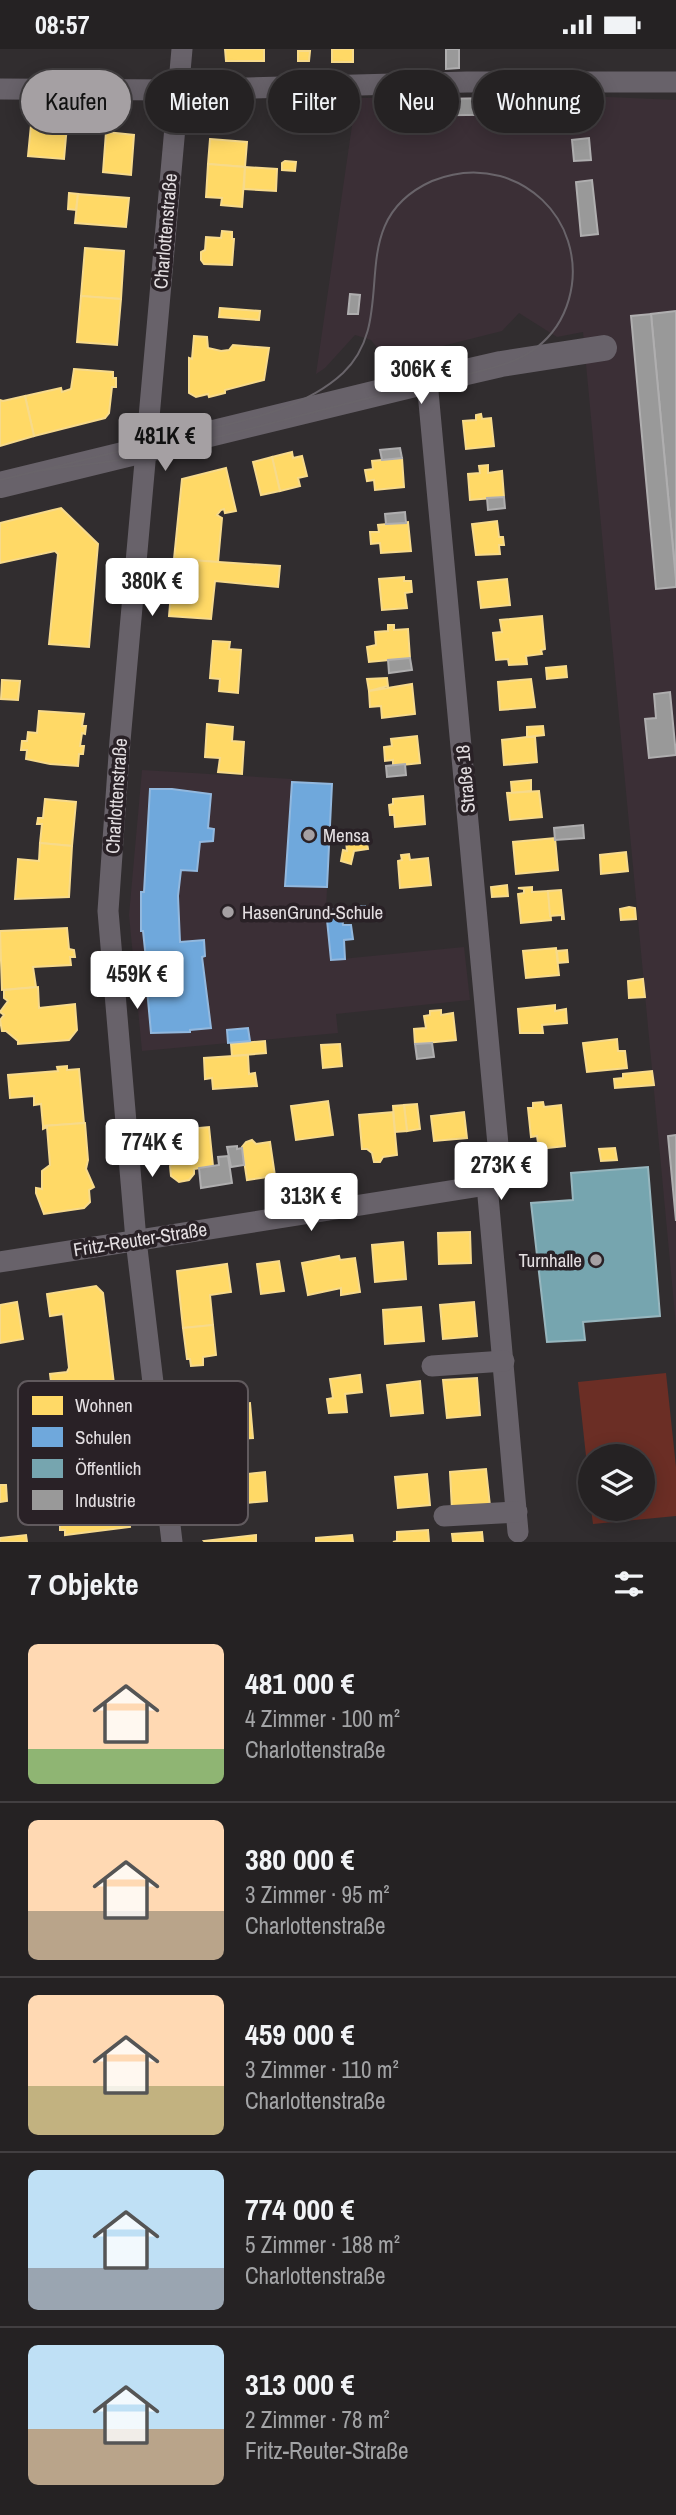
<!DOCTYPE html>
<html lang="de">
<meta charset="utf-8">
<style>
body{margin:0;font-family:"Archivo Narrow",sans-serif;background:#312f30;color:#f1f3f6;height:100vh;display:flex;flex-direction:column;font-size:26px;white-space:nowrap}
*{box-sizing:border-box;margin:0}
p{font-size:23px;color:#a3a4a6}
.icon{flex:none;width:38px;height:38px;fill:none;stroke:currentColor;stroke-width:2;stroke-linecap:round;stroke-linejoin:round}
.map{position:relative;height:1493px;overflow:hidden}
.sheet{display:flex;flex-direction:column;background:#252223;flex:1}
.sheet>*{flex:none}
.hud{position:absolute;left:21px;top:21px;width:635px;height:63px;display:flex;gap:14px}
.fabs{position:absolute;left:578px;top:1395px;display:grid;gap:14px}
.fabs a{display:grid;place-items:center;width:77px;height:77px;border-radius:50%;background:#252223;box-shadow:0 4px 18px #0003,0 0 0 2px #423f41;font-size:35px}
.price{position:absolute;translate:-50% -60px;padding:0 16px;border-radius:7px;background:#fff;color:#222;font-size:23px;line-height:46px;filter:drop-shadow(0 2px 4px #0008)}
.price::after{content:'';position:absolute;left:50%;top:42px;width:21px;height:16px;margin-left:-10px;background:inherit;clip-path:polygon(0 0,100% 0,50% 100%)}
.price.active{background:#a5a0a3;color:#111}
ul{padding:0;list-style:none}
li{display:flex;align-items:center;gap:21px;height:175px;padding:0 28px}
li+li{border-top:2px solid #423f41}
li span{display:grid;place-items:center;flex:none;width:196px;height:140px;border-radius:10px;color:#555}
li>.icon{margin-inline-start:auto}
span .icon{width:84px;height:84px;fill:#fffc;stroke-width:1}
li b{font-size:30px}
h2{display:flex;justify-content:space-between;align-items:center;height:84px;padding:0 28px;font-size:30px}
.pill{padding:0 24px;border-radius:32px;background:#252223;box-shadow:0 4px 18px #0003,0 0 0 2px #423f41;font-size:24px;line-height:63px}
.pill.active{background:#a5a0a3;color:#111}
.status{display:flex;justify-content:space-between;align-items:center;height:49px;padding:0 35px;background:#252223;direction:ltr}
.status svg{height:19px;fill:currentColor}
.map>svg:first-child{display:block}
</style>
<div class="status"><b>08:57</b><svg viewBox="0 0 49 12"><path d="M0 12V9h3v3zM5 12V6h3v6zM10 12V3h3v9zM15 12V0h3v12zM26 1h20v11H26zM47 4h2v5h-2z"/></svg></div>
<div class="map">
<svg width="676" height="1493" viewBox="0 0 676 1493">
<rect width="100%" height="100%" fill="#312d2f"/>
<g fill="#3b2f36">
<polygon points="586,47 676,51 676,1277 583,283 557,288 519,264 502,282 387,311 371,291 355,286 325,319 316,325 356,49"/>
<polygon points="142,721 292,730 292,733 332,735 326,861 331,911 464,898 470,951 336,965 338,984 142,1002 129,866"/>
</g>
<polygon fill="#6b2e25" points="666,1324 676,1418 676,1467 593,1475 591,1460 642,1460 642,1407 590,1407 590,1444 578,1333"/>
<g fill="#ffd966" stroke="#f7da8b" stroke-width="2">
<polygon points="225,0 264,0 264,12 226,12"/>
<rect x="332" y="0" width="21" height="13"/>
<polygon points="298,2 310,2 309,12 298,12"/>
<polygon points="52,74 67,76 64,110 28,107 31,76 52,78"/>
<polygon points="106,83 134,86 131,126 103,123"/>
<polygon points="210,90 247,93 245,118 208,115"/>
<polygon points="285,112 296,113 295,122 282,121 282,114"/>
<polygon points="208,115 245,118 242,158 221,156 222,149 206,148"/>
<polygon points="245,118 277,120 276,142 244,140"/>
<polygon points="69,144 78,145 76,161 68,160"/>
<polygon points="78,145 129,149 126,178 75,174"/>
<polygon points="222,182 232,183 232,190 234,190 232,216 204,215 201,211 201,203 205,201 206,188 221,189"/>
<polygon points="85,199 124,202 121,250 81,247"/>
<polygon points="81,247 121,250 117,296 77,293"/>
<polygon points="220,259 260,262 259,271 219,268"/>
<polygon points="194,287 207,288 208,299 221,302 229,301 233,296 269,299 264,331 225,341 225,344 209,348 208,345 196,348 189,344 189,309 192,310"/>
<polygon points="74,320 113,323 113,329 116,329 116,338 112,338 109,364 105,369 34,387 25,347 61,339 62,343 71,340"/>
<polygon points="25,347 34,387 0,397 0,351 3,352"/>
<polygon points="481,365 482,370 491,369 494,397 466,400 463,372 476,371 476,366"/>
<polygon points="292,403 293,409 302,407 307,427 298,429 300,437 280,442 272,408"/>
<polygon points="272,408 280,442 261,446 253,413"/>
<polygon points="402,409 404,438 375,441 374,431 367,432 365,421 373,420 372,412"/>
<polygon points="488,416 488,424 502,422 504,448 470,451 468,425 480,424 479,417"/>
<polygon points="226,419 236,462 225,464 224,460 221,461 217,466 222,469 218,513 174,510 182,430"/>
<polygon points="61,459 98,495 89,598 49,595 58,505 55,502 0,514 0,474"/>
<polygon points="497,472 499,488 503,488 504,496 499,496 500,505 476,506 472,475"/>
<polygon points="408,473 411,502 381,504 380,494 371,495 370,483 379,483 378,476"/>
<polygon points="174,510 280,517 278,538 215,532 211,570 169,567"/>
<polygon points="404,528 404,532 411,532 412,543 405,544 407,559 382,561 379,530"/>
<polygon points="507,530 510,556 481,559 478,533"/>
<polygon points="542,567 545,600 541,601 542,605 526,607 527,615 509,616 508,610 496,611 493,584 502,583 500,571"/>
<polygon points="388,576 394,576 394,581 408,580 410,609 369,613 367,598 376,596 375,583 388,582"/>
<polygon points="213,592 230,593 229,600 241,601 238,644 219,642 220,630 210,629"/>
<polygon points="566,617 567,628 547,630 546,619"/>
<polygon points="387,629 388,637 369,642 367,630"/>
<polygon points="531,630 535,658 500,661 498,633"/>
<polygon points="2,631 20,632 18,651 1,650"/>
<polygon points="412,635 415,665 382,669 381,657 370,658 369,642"/>
<polygon points="39,662 84,665 82,677 86,677 85,685 82,684 80,697 84,697 83,705 79,705 78,717 50,715 26,710 27,701 21,701 22,692 27,692 28,683 37,684"/>
<polygon points="207,675 233,678 232,692 244,693 242,725 218,723 220,709 205,708"/>
<polygon points="543,677 544,686 527,688 527,678"/>
<polygon points="417,687 420,714 393,717 393,711 385,712 384,698 392,697 391,690"/>
<polygon points="527,688 535,688 537,713 504,716 502,691"/>
<polygon points="531,731 531,742 512,744 511,733"/>
<polygon points="539,742 542,768 510,771 507,744"/>
<polygon points="423,747 425,775 395,778 394,766 390,766 389,756 393,755 393,750"/>
<polygon points="45,750 76,753 72,797 40,794 42,775 37,775 38,769 43,769"/>
<polygon points="366,789 368,800 354,802 351,815 341,812 343,801 347,802 346,792"/>
<polygon points="555,789 558,821 516,825 513,793"/>
<polygon points="40,794 72,797 69,848 15,850 18,810 39,812"/>
<polygon points="626,803 628,822 601,825 600,806"/>
<polygon points="409,805 410,811 428,809 431,836 400,839 398,812 402,811 401,806"/>
<polygon points="507,836 508,847 492,848 491,838"/>
<polygon points="532,838 532,843 548,842 551,871 521,874 518,845 524,844 524,840 518,839"/>
<polygon points="561,841 564,870 562,870 562,866 550,867 548,842"/>
<polygon points="629,858 635,859 636,870 621,871 620,860"/>
<polygon points="67,879 69,900 74,901 75,908 70,908 71,916 33,918 36,938 2,941 0,882"/>
<polygon points="556,899 559,926 526,929 523,902"/>
<polygon points="567,901 568,913 558,914 557,902"/>
<polygon points="643,930 645,948 629,949 628,932"/>
<polygon points="38,938 39,959 75,955 77,981 69,991 18,995 18,992 6,982 2,982 0,971 4,966 0,963 8,952 4,949 4,941"/>
<polygon points="555,956 555,962 566,960 567,974 542,976 543,984 520,984 518,960"/>
<polygon points="441,961 441,966 453,964 456,991 415,995 414,980 426,979 424,967 430,966 430,962"/>
<polygon points="617,990 618,1002 625,1002 627,1019 587,1023 583,994"/>
<polygon points="265,992 266,1004 232,1007 231,995"/>
<polygon points="340,995 342,1017 323,1019 321,996"/>
<polygon points="248,1006 249,1025 255,1024 257,1037 213,1040 212,1029 205,1030 204,1009"/>
<polygon points="67,1017 67,1021 79,1020 84,1074 43,1077 41,1055 34,1056 34,1047 10,1049 8,1026 58,1022 57,1018"/>
<polygon points="652,1022 654,1036 615,1039 614,1030 623,1029 623,1025"/>
<polygon points="328,1052 333,1086 296,1091 291,1057"/>
<polygon points="543,1053 544,1058 561,1056 565,1097 539,1100 537,1087 531,1088 528,1059 533,1059 533,1054"/>
<polygon points="417,1055 420,1080 407,1082 404,1056"/>
<polygon points="404,1056 407,1082 395,1083 393,1057"/>
<polygon points="393,1063 397,1106 383,1108 380,1113 374,1113 372,1104 367,1100 362,1100 359,1066"/>
<polygon points="464,1063 467,1089 434,1092 431,1067"/>
<polygon points="85,1074 88,1111 86,1120 94,1138 89,1141 90,1153 84,1159 44,1165 36,1144 36,1139 42,1140 42,1122 50,1116 47,1078 43,1080 43,1077"/>
<polygon points="209,1078 213,1117 194,1120 194,1125 189,1131 179,1133 171,1127 170,1117 177,1109 181,1109 178,1081"/>
<polygon points="252,1091 256,1095 270,1093 275,1127 247,1131 242,1098 246,1093"/>
<polygon points="615,1099 617,1111 601,1112 599,1100"/>
<polygon points="470,1183 471,1214 439,1215 438,1184"/>
<polygon points="403,1193 406,1230 375,1233 372,1196"/>
<polygon points="339,1207 340,1211 355,1209 360,1243 341,1246 341,1239 308,1246 302,1214"/>
<polygon points="279,1212 284,1242 261,1245 257,1215"/>
<polygon points="227,1215 231,1243 210,1246 213,1276 183,1279 177,1222"/>
<polygon points="96,1237 103,1244 115,1343 53,1350 50,1325 67,1323 69,1319 63,1265 50,1267 47,1245"/>
<polygon points="17,1253 23,1290 0,1294 0,1256"/>
<polygon points="474,1253 477,1287 443,1290 440,1256"/>
<polygon points="421,1258 424,1292 385,1295 383,1261"/>
<polygon points="213,1276 216,1306 203,1308 203,1316 191,1317 190,1310 187,1310 183,1279"/>
<polygon points="360,1326 362,1343 345,1345 347,1363 329,1364 327,1350 333,1349 330,1330"/>
<polygon points="477,1329 480,1366 447,1369 443,1331"/>
<polygon points="420,1332 423,1364 391,1367 387,1336"/>
<polygon points="250,1354 253,1389 219,1391 216,1357"/>
<polygon points="486,1420 490,1457 452,1461 450,1423"/>
<polygon points="124,1423 130,1478 65,1486 65,1481 60,1481 60,1475 64,1475 62,1461 83,1459 80,1428"/>
<polygon points="265,1423 267,1452 226,1456 223,1428"/>
<polygon points="427,1425 430,1456 398,1459 395,1428"/>
<polygon points="0,1436 6,1436 7,1452 0,1453"/>
<polygon points="428,1481 429,1493 393,1493 397,1492 397,1483"/>
<polygon points="482,1483 483,1493 453,1493 452,1485"/>
<polygon points="26,1486 27,1493 0,1493 0,1489"/>
<polygon points="256,1486 256,1493 205,1493 204,1492"/>
<polygon points="352,1486 353,1493 316,1493 316,1489"/>
</g>
<g fill="#6fa8dc" stroke="#92b8de" stroke-width="2">
<polygon points="292,733 332,735 327,838 285,837"/>
<polygon points="150,740 172,740 211,745 208,779 214,780 213,792 200,793 197,822 181,821 178,847 180,893 204,891 205,907 202,908 211,979 190,981 190,983 151,984 147,940 149,939 143,882 141,882 141,843 144,843"/>
<polygon points="365,857 366,866 342,868 343,876 351,876 353,890 344,891 345,910 331,911 326,861"/>
<polygon points="248,979 250,992 228,994 227,981"/>
</g>
<polygon fill="#76a5af" stroke="#97b6be" stroke-width="2" points="648,1118 660,1267 583,1273 585,1291 547,1293 531,1154 573,1151 571,1124"/>
<g fill="#999" stroke="#afaeaf" stroke-width="2">
<polygon points="446,0 459,0 459,19 446,20"/>
<polygon points="560,48 561,65 382,67 381,51"/>
<polygon points="589,89 591,111 574,112 572,91"/>
<polygon points="592,131 598,185 581,187 576,133"/>
<polygon points="350,245 360,246 358,265 348,265"/>
<polygon points="676,262 676,531 651,265"/>
<polygon points="651,265 676,531 676,538 656,540 631,267"/>
<polygon points="400,399 402,409 382,411 380,401"/>
<polygon points="504,448 505,459 488,461 487,449"/>
<polygon points="405,463 406,474 386,475 385,465"/>
<polygon points="410,609 412,621 389,624 388,611"/>
<polygon points="670,643 676,706 649,709 645,670 656,669 654,645"/>
<polygon points="405,715 406,726 387,728 386,717"/>
<polygon points="583,776 584,789 555,791 554,779"/>
<polygon points="432,994 434,1008 417,1010 415,995"/>
<polygon points="676,1086 676,1172 668,1087"/>
<polygon points="237,1097 237,1100 242,1099 244,1116 231,1118 227,1098"/>
<polygon points="228,1107 232,1134 201,1139 199,1119 219,1116 218,1108"/>
</g>
<g fill="none" stroke-linecap="round" stroke-linejoin="round">
<g stroke="#68626a" stroke-width="21">
<polyline points="0,40 177,41 467,33 676,33"/>
<polyline points="487,1136 518,1483"/>
<polyline points="0,1213 487,1136 501,1128 427,332"/>
<polyline points="432,1317 504,1312"/>
<polyline points="444,1467 517,1463"/>
<polyline points="172,1493 136,1191 108,862 120,692 182,0"/>
</g>
<polyline stroke="#68626a" stroke-width="26" points="0,436 427,332 501,315 604,299"/>
<path stroke="#69646a" stroke-width="2" d="M 0,431 C 59,417 118,403 176,388 C 231,374 300,364 343,324 C 403,267 339,174 432,132 C 454,123 478,121 500,127 C 532,136 558,160 568,192 C 580,230 569,274 536,299 C 515,315 490,319 465,326 C 436,334 407,340 377,347 C 296,367 216,390 134,408 C 103,415 70,416 38,422"/>
</g>
<g fill="#a5a0a3" stroke="#292126" stroke-width="2.5">
<circle cx="309" cy="786" r="7"/>
<circle cx="228" cy="863" r="7"/>
<circle cx="596" cy="1211" r="7"/>
</g>
<g text-anchor="middle" stroke-width="7" stroke-linejoin="round" paint-order="stroke">
<g font-size="19" fill="#e3dee1" stroke="#292126">
<text transform="translate(165 182) rotate(-85)" y="7">Charlottenstraße</text>
<text transform="translate(465 730) rotate(-95)" y="7">Straße 18</text>
<text transform="translate(116 747) rotate(-86)" y="7">Charlottenstraße</text>
<text transform="translate(140 1190) rotate(-9)" y="7">Fritz-Reuter-Straße</text>
</g>
<g font-size="19" fill="#e3dee1" stroke="#292126" text-anchor="start">
<text x="323" y="793">Mensa</text>
<text x="242" y="870">HasenGrund-Schule</text>
<text x="582" y="1218" text-anchor="end">Turnhalle</text>
</g>
</g>
<rect x="18" y="1332" width="230" height="144" rx="10" fill="#292126" stroke="#615a5e" stroke-width="2"/>
<rect x="32" y="1347" width="31" height="19" fill="#ffd966"/>
<rect x="32" y="1378" width="31" height="20" fill="#6fa8dc"/>
<rect x="32" y="1410" width="31" height="19" fill="#76a5af"/>
<rect x="32" y="1441" width="31" height="20" fill="#999"/>
<g font-size="19" fill="#e3dee1">
<text x="75" y="1363">Wohnen</text>
<text x="75" y="1395">Schulen</text>
<text x="75" y="1426">Öffentlich</text>
<text x="75" y="1458">Industrie</text>
</g>
</svg>
<div class="fabs">
<a><svg class="icon" aria-label="layers" viewBox="0 0 24 24"><path d="M12 4l9 5-9 5-9-5zM3 14l9 5 9-5"/></svg></a>
</div>
<b class="price" style="left:421px;top:357px">306K €</b>
<b class="price active" style="left:165px;top:424px">481K €</b>
<b class="price" style="left:152px;top:569px">380K €</b>
<b class="price" style="left:137px;top:962px">459K €</b>
<b class="price" style="left:152px;top:1130px">774K €</b>
<b class="price" style="left:501px;top:1153px">273K €</b>
<b class="price" style="left:311px;top:1184px">313K €</b>
<div class="hud">
<a class="pill active">Kaufen</a>
<a class="pill">Mieten</a>
<a class="pill">Filter</a>
<a class="pill">Neu</a>
<a class="pill">Wohnung</a>
</div>
</div>
<section class="sheet">
<h2>7 Objekte<svg class="icon" aria-label="filters" viewBox="0 0 24 24"><path d="M4 7h16M4 17h16"/><circle cx="9" cy="7" r="2"/><circle cx="15" cy="17" r="2"/></svg></h2>
<ul>
<li><span style="background:linear-gradient(#ffd9b3 75%,#8fb573 0)"><svg class="icon" aria-label="home" viewBox="0 0 24 24"><path d="M3 11l9-7 9 7M6 9v11h12V9"/></svg></span><div><b>481 000 €</b><p>4 Zimmer · 100 m²</p><p>Charlottenstraße</p></div></li>
<li><span style="background:linear-gradient(#ffd9b3 65%,#b9a48a 0)"><svg class="icon" aria-label="home" viewBox="0 0 24 24"><path d="M3 11l9-7 9 7M6 9v11h12V9"/></svg></span><div><b>380 000 €</b><p>3 Zimmer · 95 m²</p><p>Charlottenstraße</p></div></li>
<li><span style="background:linear-gradient(#ffd9b3 65%,#c2b280 0)"><svg class="icon" aria-label="home" viewBox="0 0 24 24"><path d="M3 11l9-7 9 7M6 9v11h12V9"/></svg></span><div><b>459 000 €</b><p>3 Zimmer · 110 m²</p><p>Charlottenstraße</p></div></li>
<li><span style="background:linear-gradient(#bfe0f5 70%,#9aa5b1 0)"><svg class="icon" aria-label="home" viewBox="0 0 24 24"><path d="M3 11l9-7 9 7M6 9v11h12V9"/></svg></span><div><b>774 000 €</b><p>5 Zimmer · 188 m²</p><p>Charlottenstraße</p></div></li>
<li><span style="background:linear-gradient(#bfe0f5 60%,#b9a48a 0)"><svg class="icon" aria-label="home" viewBox="0 0 24 24"><path d="M3 11l9-7 9 7M6 9v11h12V9"/></svg></span><div><b>313 000 €</b><p>2 Zimmer · 78 m²</p><p>Fritz-Reuter-Straße</p></div></li>
</ul>
</section>
